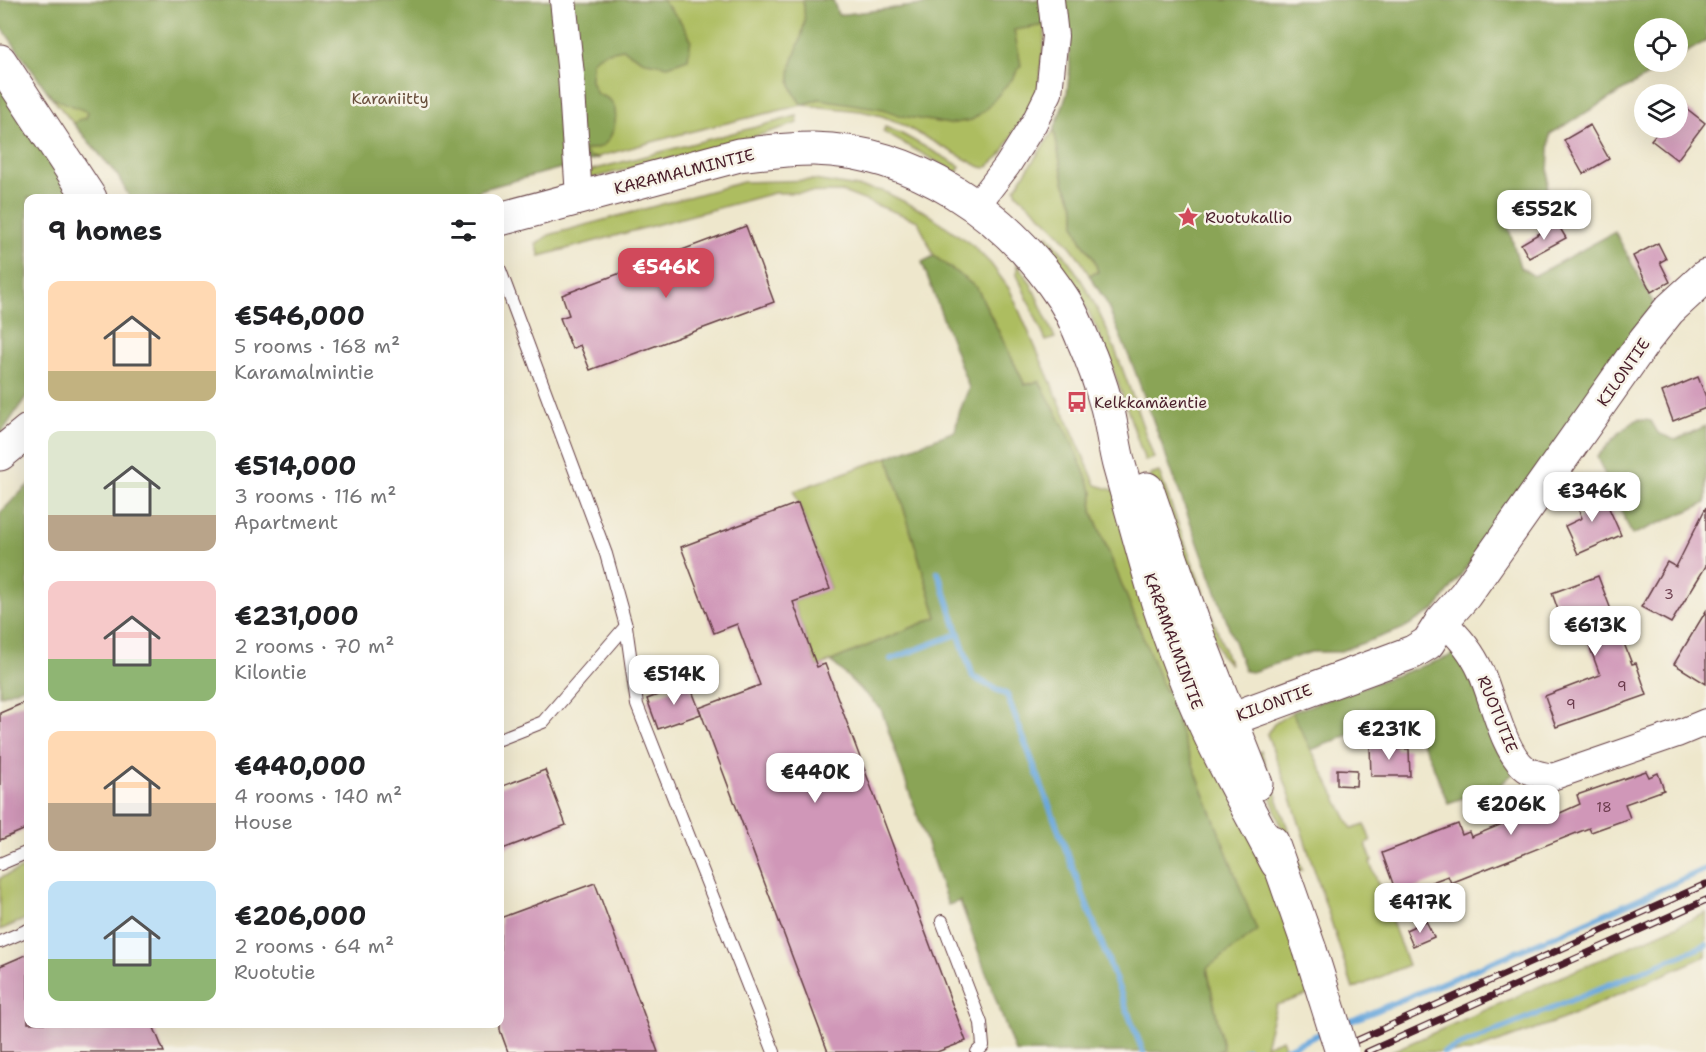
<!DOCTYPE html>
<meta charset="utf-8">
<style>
body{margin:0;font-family:"Shantell Sans",sans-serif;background:#f2f2f2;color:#202124;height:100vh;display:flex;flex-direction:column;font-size:22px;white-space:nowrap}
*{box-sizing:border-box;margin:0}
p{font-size:20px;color:#757577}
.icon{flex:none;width:33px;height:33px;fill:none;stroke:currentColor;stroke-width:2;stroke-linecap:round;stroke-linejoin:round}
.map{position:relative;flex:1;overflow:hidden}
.drawer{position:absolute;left:24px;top:194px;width:480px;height:834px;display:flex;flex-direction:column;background:#fff;border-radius:12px;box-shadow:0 6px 24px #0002}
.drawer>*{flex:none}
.controls{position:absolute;left:1634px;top:18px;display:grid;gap:12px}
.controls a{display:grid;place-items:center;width:54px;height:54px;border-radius:50%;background:#fff;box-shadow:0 6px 24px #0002;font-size:30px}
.price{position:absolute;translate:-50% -51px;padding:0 14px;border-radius:12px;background:#fff;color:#222;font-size:20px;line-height:39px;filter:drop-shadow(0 2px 3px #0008)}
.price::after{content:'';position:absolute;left:50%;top:36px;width:18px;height:14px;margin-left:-9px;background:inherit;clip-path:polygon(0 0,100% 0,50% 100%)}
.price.selected{background:#d1495b;color:#fff}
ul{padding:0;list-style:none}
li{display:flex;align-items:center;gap:18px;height:150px;padding:0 24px}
li span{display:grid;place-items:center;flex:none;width:168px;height:120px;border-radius:12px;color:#555}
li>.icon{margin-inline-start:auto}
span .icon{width:72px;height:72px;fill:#fffc;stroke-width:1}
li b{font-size:26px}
h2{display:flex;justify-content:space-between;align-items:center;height:72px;padding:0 24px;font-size:26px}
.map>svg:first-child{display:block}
</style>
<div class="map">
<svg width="1706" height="1052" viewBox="0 0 1706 1052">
<rect width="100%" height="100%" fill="#f7f3e8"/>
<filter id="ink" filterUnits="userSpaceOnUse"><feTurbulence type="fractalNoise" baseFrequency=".0167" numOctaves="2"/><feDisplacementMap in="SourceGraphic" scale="12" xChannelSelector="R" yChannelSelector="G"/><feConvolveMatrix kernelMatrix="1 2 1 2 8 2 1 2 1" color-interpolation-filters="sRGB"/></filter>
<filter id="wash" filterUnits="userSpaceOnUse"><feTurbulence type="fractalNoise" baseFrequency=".008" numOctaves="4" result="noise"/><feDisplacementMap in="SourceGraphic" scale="24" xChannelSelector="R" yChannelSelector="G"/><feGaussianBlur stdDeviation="1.35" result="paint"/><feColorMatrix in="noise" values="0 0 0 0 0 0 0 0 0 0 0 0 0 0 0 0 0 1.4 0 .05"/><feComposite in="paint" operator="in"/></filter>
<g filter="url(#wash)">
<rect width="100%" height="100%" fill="#eee7cc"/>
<g fill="#adbd60" stroke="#7c6e46" stroke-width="1.5">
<polygon points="0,0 833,0 838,15 964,0 1046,25 1038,93 1000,156 986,168 980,167 897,122 882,116 861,111 802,105 685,133 521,178 483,189 464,198 130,198 118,176 52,98 0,23"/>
<polygon points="797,116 798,123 744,140 588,179 587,173 592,170"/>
<polygon points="885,127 900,133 960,166 957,173 883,132"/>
<path d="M 1054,130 L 1064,182 L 1075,207 L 1075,225 L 1081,240 L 1094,259 L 1098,272 L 1089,275 C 1073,242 1044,218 1017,194 L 1015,188 Z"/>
<polygon points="814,180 883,191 927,213 972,245 991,264 1010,290 1096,485 1120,492 1181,687 1165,692 1092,511 1093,493 1039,381 1025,385 977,288 934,256 918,221 843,192 774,193 540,256 536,244 549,235 743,182"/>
<path d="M 1048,235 C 1104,297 1126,381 1154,458 L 1145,461 C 1118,386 1097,301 1041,243 Z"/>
<polygon points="1017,264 1030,282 1055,338 1046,341 1017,275"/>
<polygon points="888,457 937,617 817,667 793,602 830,588 794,491"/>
<polygon points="1159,472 1230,665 1221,655 1150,475"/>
<polygon points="1292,712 1352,829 1365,825 1371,842 1366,844 1372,861 1370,862 1408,965 1353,989 1291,798 1267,734 1274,724"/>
<polygon points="1193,717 1266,862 1317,992 1276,1005 1265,1046 1282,1039 1287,1052 1216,1052 1223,1048 1207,968 1177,723"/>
<polygon points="1261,751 1302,870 1297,871 1255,754"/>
<polygon points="28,866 28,918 0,930 0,878"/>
<polygon points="1706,913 1706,956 1563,1019 1470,1052 1390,1052"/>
</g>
<g fill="#8aa456" stroke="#6a6240" stroke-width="1.5">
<path d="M 0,0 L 662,0 L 679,19 L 691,39 L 688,59 L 668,66 L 646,62 L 623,49 L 604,53 L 592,61 L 591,81 L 597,94 C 602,96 606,97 610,100 C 621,112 614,141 600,147 C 595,149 590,149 585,150 L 585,153 L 591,157 L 599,158 L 483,189 L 464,198 L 130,198 L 118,176 L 74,124 L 78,120 L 86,118 L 88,112 L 52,98 L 0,25 Z"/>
<path d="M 803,0 L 833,0 L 838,15 L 964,0 L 1043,0 L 1046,25 L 1014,30 L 1021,65 L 1013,78 L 986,109 L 972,120 L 949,124 L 902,116 L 883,109 L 819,99 L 802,105 C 776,73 799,58 804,24 C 805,17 804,8 803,0 Z"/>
<polygon points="1065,0 1706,0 1706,41 1677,58 1677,28 1644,28 1644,62 1671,62 1550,134 1547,192 1505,215 1520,267 1534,276 1615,232 1656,308 1436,609 1402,629 1338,652 1311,652 1252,672 1245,671 1133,366 1105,300 1089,275 1098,272 1094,259 1081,240 1075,225 1075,207 1064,182 1054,130 1067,94 1070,66"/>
<polygon points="0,81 78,198 28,198 28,394 0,435"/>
<polygon points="934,256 977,288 1025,385 1039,381 1069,436 1093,493 1092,511 1165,691 1181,687 1193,717 1177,723 1257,931 1207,968 1223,1049 1216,1052 1015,1052 960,901 948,905 881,709 831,661 937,617 888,457 955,431 959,413 969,388 922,262"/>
<polygon points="1638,419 1651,421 1658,433 1675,440 1706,426 1706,503 1632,535 1597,457 1620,432"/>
<polygon points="28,485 28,685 0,696 0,513"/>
<path d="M 1458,649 L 1516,771 L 1500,785 L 1448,803 C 1437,779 1430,749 1412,730 C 1406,725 1397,722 1391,718 L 1311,750 L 1292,712 L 1448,657 Z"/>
</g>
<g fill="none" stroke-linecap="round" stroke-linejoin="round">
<g stroke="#6aa8dc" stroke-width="6">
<polyline points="938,572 973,677 1007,695 1143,1052"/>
<polyline points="891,659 958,634"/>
<polyline points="1344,1024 1564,932 1706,869"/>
<polyline points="1243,1052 1247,1050 1248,1052"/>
<polyline points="1280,1052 1326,1031"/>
<polyline points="1444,1052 1706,945"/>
</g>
</g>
<g id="blocks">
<g fill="#d097b8">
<polygon points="1677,101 1705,123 1677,160 1651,140 1661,128 1677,128"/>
<polygon points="1590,125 1609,159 1583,174 1564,140"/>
<polygon points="1557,223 1566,238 1529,258 1521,244"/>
<polygon points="746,226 774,302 590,370 580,345 572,349 560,318 569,315 562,295"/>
<polygon points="1658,243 1666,259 1660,262 1670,282 1651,292 1633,256"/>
<polygon points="1698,377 1706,397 1706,408 1673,421 1662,392"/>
<polygon points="1600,488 1621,535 1578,554 1565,526 1582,518 1574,499"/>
<polygon points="798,503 830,589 793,602 817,667 825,664 966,1041 937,1052 828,1052 699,708 760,685 737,624 714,633 681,547"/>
<polygon points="1706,507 1706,566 1671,623 1641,607 1667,562 1676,567"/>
<polygon points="1598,576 1632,664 1636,663 1647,695 1556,727 1545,696 1600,675 1578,615 1562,621 1552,593"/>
<polygon points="1706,611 1706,684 1674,664"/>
<polygon points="689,683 701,714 658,729 647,699"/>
<polygon points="28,701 28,828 0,840 0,713"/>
<polygon points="1370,744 1395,744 1395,749 1409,749 1410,776 1371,776"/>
<polygon points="1337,769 1357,770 1356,786 1337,785"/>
<polygon points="545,770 566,825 500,850 500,787"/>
<polygon points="1646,771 1649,777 1658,773 1664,790 1625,804 1630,818 1591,832 1589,828 1451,883 1448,876 1397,895 1382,853 1458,824 1462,835 1469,832 1471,837 1536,810 1538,816 1547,812 1549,818 1580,804 1577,795"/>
<polygon points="595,883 658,1052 508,1052 500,1030 500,918"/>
<polygon points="1426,921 1434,937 1413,946 1406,930"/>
<polygon points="28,954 28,1023 152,1023 164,1052 0,1052 0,966"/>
</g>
</g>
</g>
<g filter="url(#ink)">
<use href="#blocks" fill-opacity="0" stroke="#633d43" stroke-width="1.5"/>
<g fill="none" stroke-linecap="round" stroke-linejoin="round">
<defs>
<g id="lane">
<polyline points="500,270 606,554 626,626 637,705 774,1052"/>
<polyline points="500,739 543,722 626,626"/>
<polyline points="0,864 28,852"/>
<polyline points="942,921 981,1023 983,1046 977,1052"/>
<polyline points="0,942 28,930"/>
</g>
<g id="street">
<polyline points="563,0 571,75 579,197"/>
<polyline points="977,205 1007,166 1034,123 1049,93 1055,36 1051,0"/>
<path d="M 1442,621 C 1459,636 1472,651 1481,672 C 1493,699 1503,752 1526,769 C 1533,774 1544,775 1552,777 L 1677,734 L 1706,722"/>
</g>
<g id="secondary">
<polyline points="0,61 90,198"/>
<path d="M 500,219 L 739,155 C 764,152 788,149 813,149 C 915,151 1007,214 1062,297 C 1071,310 1078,327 1084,342 C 1093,362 1101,385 1107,407 C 1112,426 1114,446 1119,465 C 1132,511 1144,557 1158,603 C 1171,642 1185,681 1202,718 C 1224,767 1252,815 1277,863"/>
<polyline points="0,454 28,431"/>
<polyline points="1147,489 1200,642 1256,784"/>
<polyline points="1202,718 1231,719 1413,652 1428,643 1442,621 1465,595 1645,340 1669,310 1706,276"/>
<polyline points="1272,842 1310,950"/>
</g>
</defs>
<use href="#lane" stroke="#633d43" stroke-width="14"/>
<use href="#street" stroke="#633d43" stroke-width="28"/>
<use href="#secondary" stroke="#633d43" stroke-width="35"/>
<use href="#lane" stroke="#fff" stroke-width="12"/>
<use href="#street" stroke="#fff" stroke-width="26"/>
<use href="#secondary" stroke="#fff" stroke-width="33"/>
<defs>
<g id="rail">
<polyline points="1331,1052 1706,884"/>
<polyline points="1367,1052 1706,900"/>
</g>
</defs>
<use href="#rail" stroke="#4a1f2b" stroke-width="7"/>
<use href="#rail" stroke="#f7f3e8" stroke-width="4.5" stroke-dasharray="14" stroke-linecap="butt"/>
<defs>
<polyline id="secondary-bridge" points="1310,950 1342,1052"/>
</defs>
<use href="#secondary-bridge" stroke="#633d43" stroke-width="35" stroke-linecap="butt"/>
<use href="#secondary-bridge" stroke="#fff" stroke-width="33"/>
</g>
</g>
<defs>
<symbol id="sight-bare" viewBox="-9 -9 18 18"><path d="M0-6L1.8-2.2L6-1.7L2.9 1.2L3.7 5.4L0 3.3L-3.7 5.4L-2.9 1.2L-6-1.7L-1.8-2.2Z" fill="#d1495b" stroke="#f7f3e8" stroke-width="2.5" paint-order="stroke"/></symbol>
<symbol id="bus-bare" viewBox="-9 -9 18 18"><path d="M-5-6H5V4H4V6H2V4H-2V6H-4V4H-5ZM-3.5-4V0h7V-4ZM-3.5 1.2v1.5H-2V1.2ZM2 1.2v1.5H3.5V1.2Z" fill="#d1495b" stroke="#f7f3e8" stroke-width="2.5" paint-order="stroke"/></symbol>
</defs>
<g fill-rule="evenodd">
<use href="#sight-bare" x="1173" y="202" width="30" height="30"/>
<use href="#bus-bare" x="1062" y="387" width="30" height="30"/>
</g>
<g text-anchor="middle" stroke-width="5" stroke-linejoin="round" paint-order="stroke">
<g font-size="14" fill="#6c3d4e">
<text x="1669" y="599">3</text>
<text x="1622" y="691">9</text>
<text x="1571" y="709">9</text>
<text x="1604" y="812">18</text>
</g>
<g font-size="16" fill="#684e3b" stroke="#f7f3e8">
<text x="390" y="104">Karaniitty</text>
</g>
<g font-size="16" fill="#4a1f2b" stroke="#f7f3e8">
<text transform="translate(684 171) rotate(-14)" y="6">KARAMALMINTIE</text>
<text transform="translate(1623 372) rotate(-55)" y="6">KILONTIE</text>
<text transform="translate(1174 641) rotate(70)" y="6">KARAMALMINTIE</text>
<text transform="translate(1274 702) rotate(-20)" y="6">KILONTIE</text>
<text transform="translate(1498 714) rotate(68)" y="6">RUOTUTIE</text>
</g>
<g font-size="16" fill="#4a1f2b" stroke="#f7f3e8" text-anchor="start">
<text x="1205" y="223">Ruotukallio</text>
<text x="1094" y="408">Kelkkamäentie</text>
</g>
</g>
</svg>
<div class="controls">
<a><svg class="icon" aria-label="locate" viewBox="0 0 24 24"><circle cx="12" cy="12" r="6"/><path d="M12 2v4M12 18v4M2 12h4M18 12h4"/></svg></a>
<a><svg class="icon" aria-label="layers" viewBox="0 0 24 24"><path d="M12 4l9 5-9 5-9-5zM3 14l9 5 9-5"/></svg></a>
</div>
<b class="price" style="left:1544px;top:241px">€552K</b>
<b class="price selected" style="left:666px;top:299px">€546K</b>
<b class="price" style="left:1592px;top:523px">€346K</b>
<b class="price" style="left:1595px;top:657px">€613K</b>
<b class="price" style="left:674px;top:706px">€514K</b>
<b class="price" style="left:1389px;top:761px">€231K</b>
<b class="price" style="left:815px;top:804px">€440K</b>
<b class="price" style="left:1511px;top:836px">€206K</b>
<b class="price" style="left:1420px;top:934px">€417K</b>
<section class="drawer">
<h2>9 homes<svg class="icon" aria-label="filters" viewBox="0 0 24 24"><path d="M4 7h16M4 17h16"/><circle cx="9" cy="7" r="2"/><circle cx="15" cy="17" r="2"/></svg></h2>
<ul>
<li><span style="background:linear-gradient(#ffd9b3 75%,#c2b280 0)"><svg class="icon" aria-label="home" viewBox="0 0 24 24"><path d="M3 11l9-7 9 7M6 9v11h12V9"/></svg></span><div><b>€546,000</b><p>5 rooms · 168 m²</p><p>Karamalmintie</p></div></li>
<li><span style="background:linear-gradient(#dfe7d0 70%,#b9a48a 0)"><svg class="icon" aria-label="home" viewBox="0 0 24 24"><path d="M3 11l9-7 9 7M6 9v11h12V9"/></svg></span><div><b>€514,000</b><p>3 rooms · 116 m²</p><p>Apartment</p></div></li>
<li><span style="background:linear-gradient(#f6c9c9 65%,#8fb573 0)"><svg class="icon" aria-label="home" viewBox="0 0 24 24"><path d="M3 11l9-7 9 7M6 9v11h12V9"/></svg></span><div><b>€231,000</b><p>2 rooms · 70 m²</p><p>Kilontie</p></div></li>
<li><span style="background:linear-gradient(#ffd9b3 60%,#b9a48a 0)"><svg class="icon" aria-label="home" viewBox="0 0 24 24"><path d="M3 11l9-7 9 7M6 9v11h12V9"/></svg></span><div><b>€440,000</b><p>4 rooms · 140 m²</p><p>House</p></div></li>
<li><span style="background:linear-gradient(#bfe0f5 65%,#8fb573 0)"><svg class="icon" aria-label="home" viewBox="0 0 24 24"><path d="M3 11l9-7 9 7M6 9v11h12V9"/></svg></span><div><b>€206,000</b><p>2 rooms · 64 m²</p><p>Ruotutie</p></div></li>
</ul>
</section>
</div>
